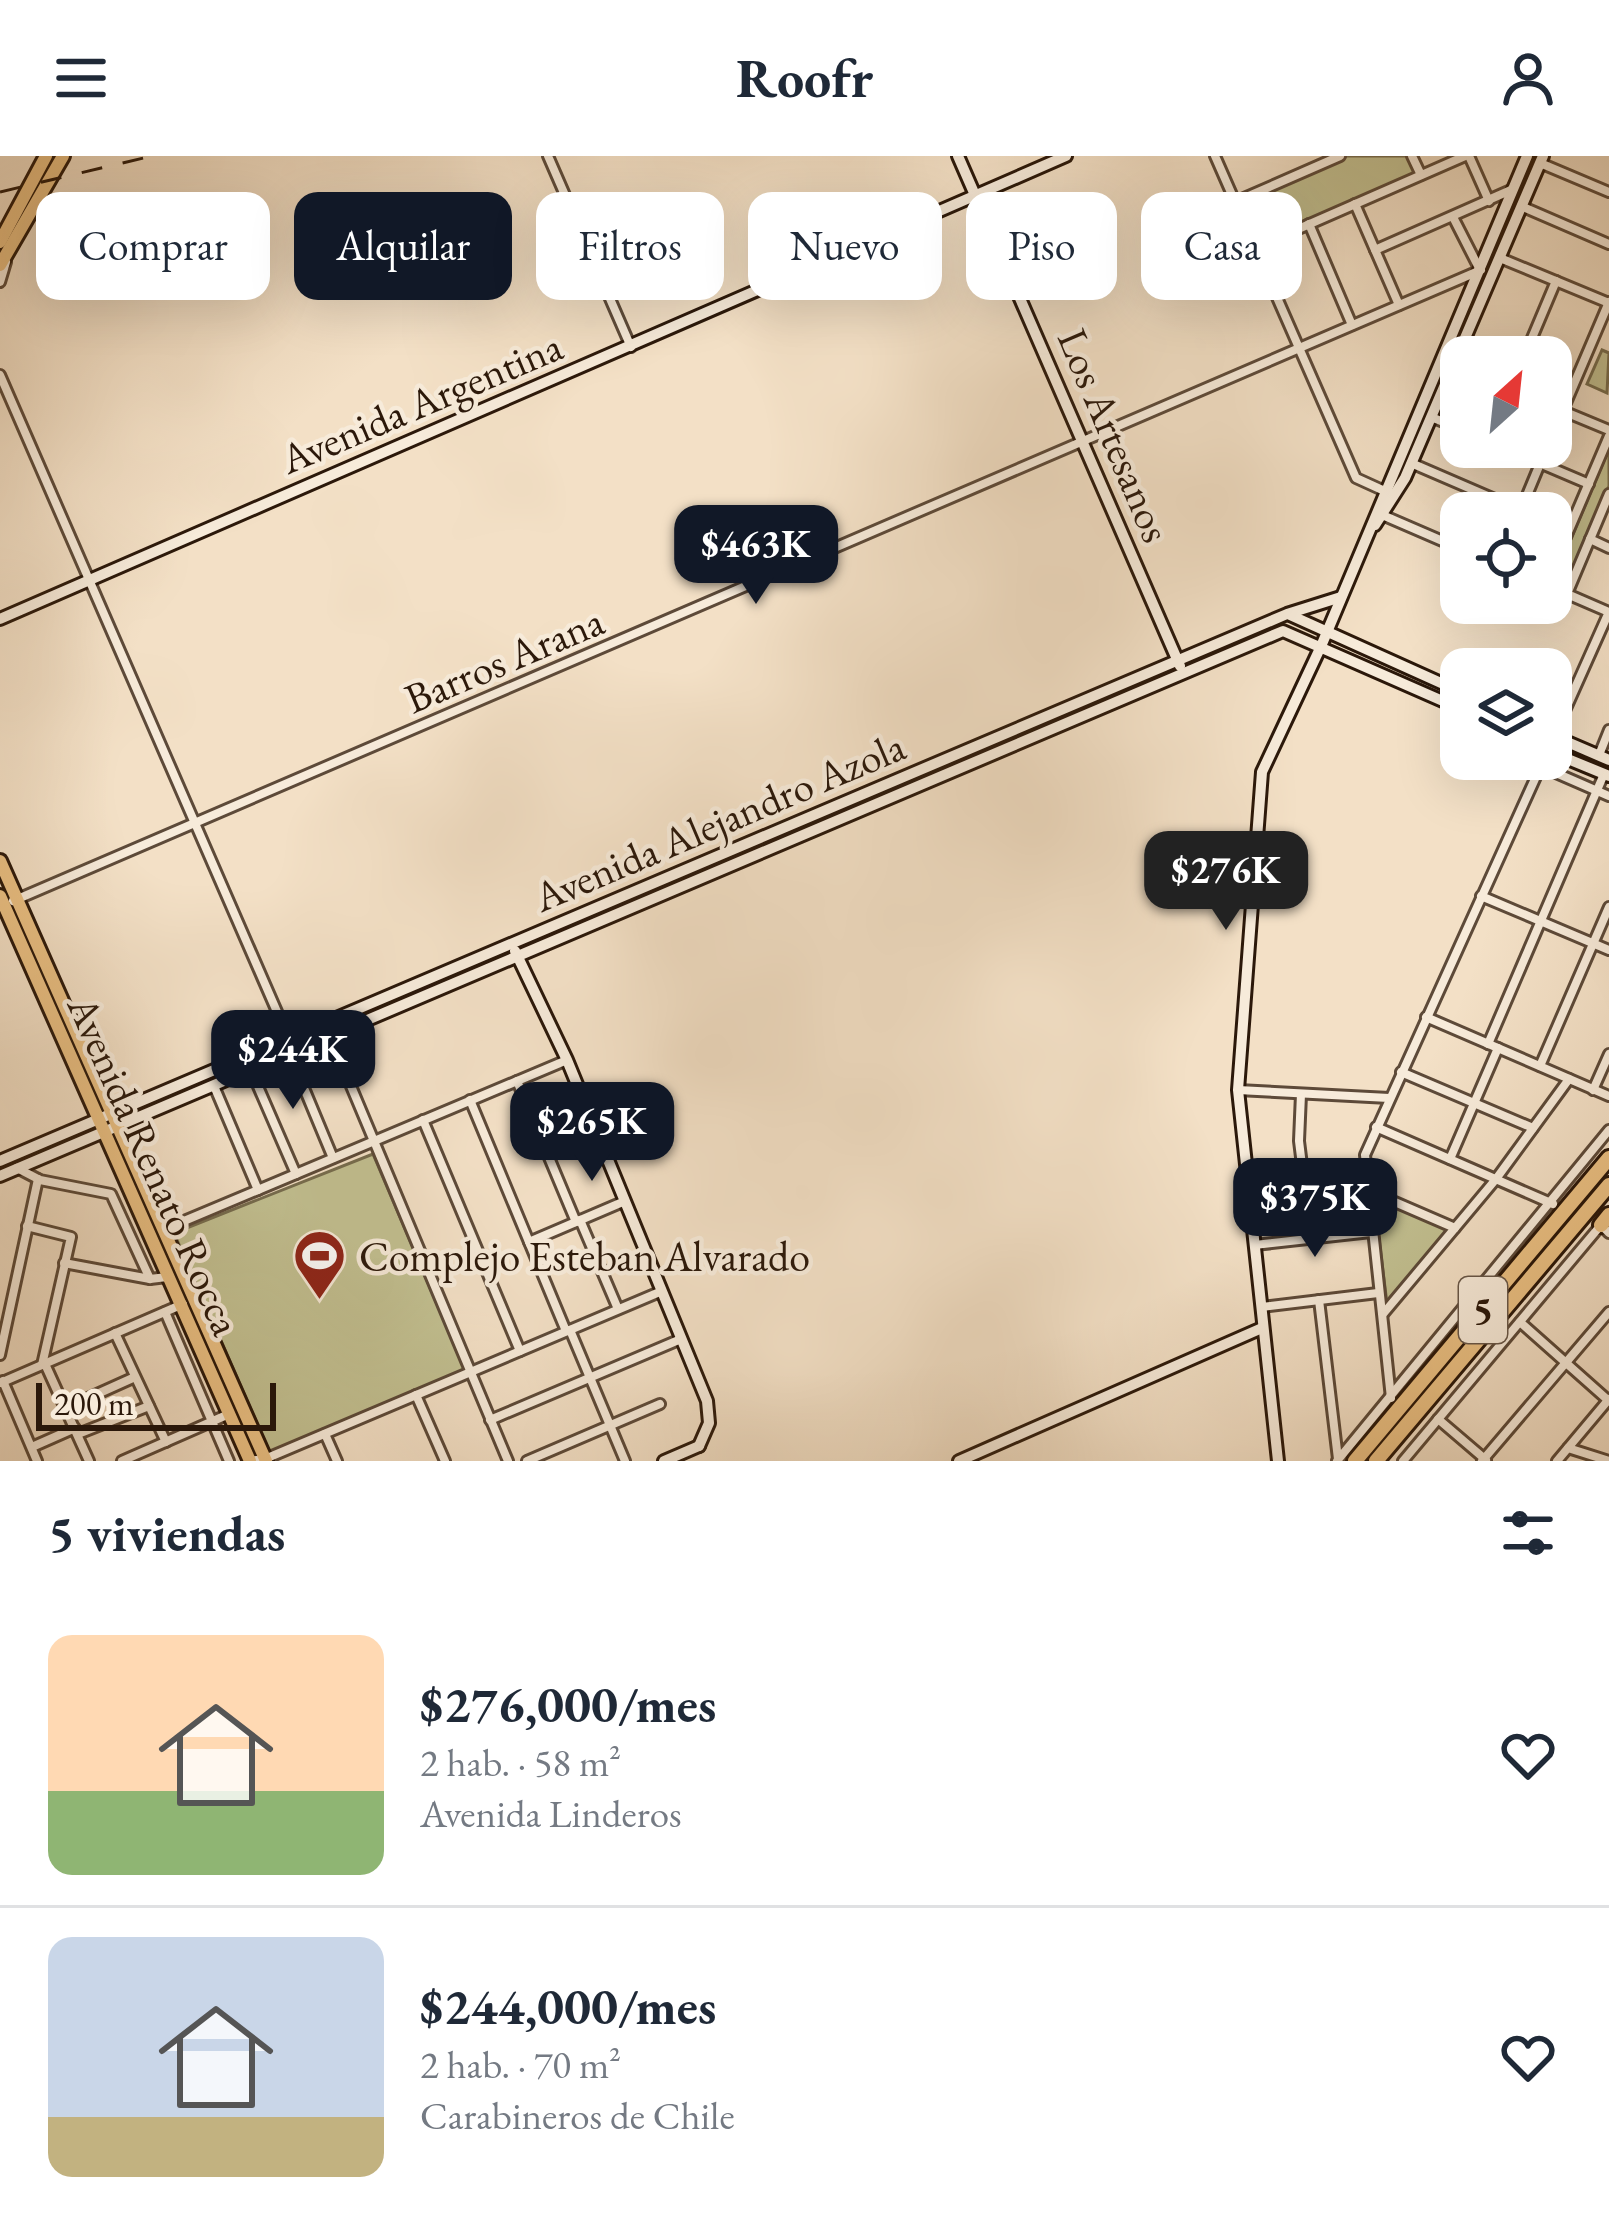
<!DOCTYPE html>
<html lang="es">
<meta charset="utf-8">
<style>
body{margin:0;font-family:"EB Garamond",serif;background:#f6f6f7;color:#1f2937;height:100vh;display:flex;flex-direction:column;font-size:45px;white-space:nowrap}
*{box-sizing:border-box;margin:0}
p{font-size:39px;color:#747a83}
.icon{flex:none;width:66px;height:66px;fill:none;stroke:currentColor;stroke-width:2;stroke-linecap:round;stroke-linejoin:round}
.map{position:relative;height:1305px;overflow:hidden}
.sheet{display:flex;flex-direction:column;background:#fff;flex:1}
.sheet>*{flex:none}
.banner{position:absolute;left:36px;top:36px;width:1539px;height:108px;display:flex;gap:24px}
.needle{width:78px;rotate:27deg}
.fabs{position:absolute;left:1440px;top:180px;display:grid;gap:24px}
.fabs a{display:grid;place-items:center;width:132px;height:132px;border-radius:24px;background:#fff;box-shadow:0 12px 48px #0002;font-size:60px}
.scale{position:absolute;left:36px;bottom:30px;width:240px;box-sizing:border-box;padding-left:12px;border:6px solid #2b180a;border-top:0;font-size:33px;line-height:42px;white-space:nowrap;color:#2b180a;-webkit-text-stroke:9px #f7ebda;paint-order:stroke}
.price{position:absolute;translate:-50% -102px;padding:0 27px;border-radius:24px;background:#111827;color:#fff;font-size:39px;line-height:78px;filter:drop-shadow(0 3px 6px #0008)}
.price::after{content:'';position:absolute;left:50%;top:72px;width:36px;height:27px;margin-left:-18px;background:inherit;clip-path:polygon(0 0,100% 0,50% 100%)}
.price.current{background:#222;color:#fff}
ul{padding:0;list-style:none}
li{display:flex;align-items:center;gap:36px;height:300px;padding:0 48px}
li+li{border-top:3px solid #e0e1e3}
li span{display:grid;place-items:center;flex:none;width:336px;height:240px;border-radius:24px;color:#555}
li>.icon{margin-inline-start:auto}
span .icon{width:144px;height:144px;fill:#fffc;stroke-width:1}
li b{font-size:51px}
h2{display:flex;justify-content:space-between;align-items:center;height:144px;padding:0 48px;font-size:51px}
.chip{padding:0 42px;border-radius:24px;background:#fff;box-shadow:0 12px 48px #0002;font-size:42px;line-height:108px}
.chip.current{background:#111827;color:#fff}
header{display:flex;justify-content:space-between;align-items:center;height:156px;padding:0 48px;background:#fff;font-size:54px;font-weight:700}
.map>svg:first-child{display:block}
</style>
<header><svg class="icon" aria-label="menu" viewBox="0 0 24 24"><path d="M4 6h16M4 12h16M4 18h16"/></svg>Roofr<svg class="icon" aria-label="person" viewBox="0 0 24 24"><circle cx="12" cy="8" r="4"/><path d="M4 21q1-7 8-7t8 7"/></svg></header>
<div class="map">
<svg width="1609" height="1305" viewBox="0 0 1609 1305">
<rect width="100%" height="100%" fill="#f3e0c6"/>
<filter id="stains"><feTurbulence type="fractalNoise" baseFrequency=".00167" numOctaves="4"/><feColorMatrix values="0 0 0 0 .2 0 0 0 0 .09 0 0 0 0 .02 0 0 0 .5 -.17"/></filter>
<radialGradient id="worn" r=".72"><stop offset=".6" stop-color="#630" stop-opacity="0"/><stop offset="1" stop-color="#630" stop-opacity=".3"/></radialGradient>
<g fill="#c2c091" stroke="#766c4e" stroke-width="3">
<polygon points="1347,0 1410,0 1418,17 1260,87 1242,46"/>
<polygon points="1602,194 1609,197 1607,237 1587,228"/>
<polygon points="1609,293 1609,330 1572,417 1566,417 1559,411"/>
<polygon points="373,998 466,1216 270,1297 174,1077"/>
<polygon points="1374,1041 1450,1072 1387,1148"/>
</g>
<g fill="none" stroke-linecap="round" stroke-linejoin="round">
<defs>
<g id="street">
<polyline points="548,0 631,191"/>
<polyline points="1215,0 1356,322 1389,337"/>
<polyline points="1412,0 1421,19"/>
<polyline points="1469,0 1489,45"/>
<polyline points="1540,7 1609,36"/>
<polyline points="1235,46 1340,0"/>
<polyline points="1355,48 1399,149"/>
<polyline points="1521,50 1609,88"/>
<polyline points="1453,61 1479,112"/>
<polyline points="1309,68 1352,169"/>
<polyline points="1255,92 1465,0"/>
<polyline points="1375,94 1511,34"/>
<polyline points="1500,102 1609,147"/>
<polyline points="0,126 6,106"/>
<polyline points="1524,201 1556,125"/>
<polyline points="0,219 288,881"/>
<polyline points="1551,250 1609,274"/>
<polyline points="1431,261 1461,273"/>
<polyline points="1551,282 1609,146"/>
<polyline points="1502,291 1589,328"/>
<polyline points="1411,307 1520,354"/>
<polyline points="1520,356 1547,291"/>
<polyline points="1380,358 1461,393"/>
<polyline points="1590,383 1609,392"/>
<polyline points="1551,416 1609,280"/>
<polyline points="1551,431 1609,456 1551,586"/>
<polyline points="1567,438 1609,338"/>
<polyline points="1599,599 1609,574"/>
<polyline points="1540,610 1609,640"/>
<polyline points="1481,740 1609,794"/>
<polyline points="13,745 1481,114"/>
<polyline points="1426,861 1609,940"/>
<polyline points="330,880 508,1305"/>
<polyline points="1488,888 1604,618"/>
<polyline points="289,896 333,1002"/>
<polyline points="1540,910 1609,751"/>
<polyline points="250,912 296,1018"/>
<polyline points="1401,916 1533,972"/>
<polyline points="517,925 576,1066"/>
<polyline points="214,930 258,1034"/>
<polyline points="1238,934 1389,942"/>
<polyline points="1593,934 1609,898"/>
<polyline points="1301,938 1299,985 1311,1082"/>
<polyline points="470,944 566,1175"/>
<polyline points="423,964 520,1195"/>
<polyline points="1376,971 1553,1048"/>
<polyline points="1450,1003 1498,892"/>
<polyline points="17,1012 40,1024 111,1038 150,1123"/>
<polyline points="1367,1034 1455,1072"/>
<polyline points="580,1064 618,1153"/>
<polyline points="27,1070 71,1081 42,1209"/>
<polyline points="165,1073 567,904"/>
<polyline points="529,1086 625,1045"/>
<polyline points="1255,1089 1371,1076"/>
<polyline points="64,1107 150,1123 167,1121"/>
<polyline points="1319,1144 1338,1303"/>
<polyline points="1262,1151 1378,1137"/>
<polyline points="165,1156 229,1305"/>
<polyline points="1383,1158 1496,1023 1569,923"/>
<polyline points="1520,1166 1609,1245"/>
<polyline points="570,1174 625,1305"/>
<polyline points="115,1177 166,1286"/>
<polyline points="0,1199 38,1023"/>
<polyline points="45,1208 89,1305"/>
<polyline points="3,1225 37,1305"/>
<polyline points="0,1227 183,1148"/>
<polyline points="416,1239 445,1305"/>
<polyline points="1391,1242 1365,999 1544,603"/>
<polyline points="66,1252 135,1221"/>
<polyline points="1438,1263 1486,1304"/>
<polyline points="490,1264 681,1183"/>
<polyline points="78,1278 149,1250"/>
<polyline points="325,1278 337,1305"/>
<polyline points="32,1291 75,1272"/>
<polyline points="1568,1292 1609,1305"/>
<polyline points="122,1305 229,1258"/>
<polyline points="249,1305 265,1303 662,1135"/>
<polyline points="527,1305 660,1248"/>
<polyline points="1337,1305 1609,974"/>
<polyline points="1403,1305 1601,1069 1609,1077"/>
<polyline points="1482,1305 1609,1156"/>
<polyline points="1557,1305 1609,1243"/>
</g>
<g id="secondary">
<polyline points="958,0 1180,510"/>
<polyline points="1375,369 1405,322 1543,0"/>
<polyline points="1290,459 1461,536"/>
<polyline points="0,463 1066,0"/>
<polyline points="1551,579 1609,604"/>
<polyline points="1551,596 1609,620"/>
<polyline points="515,795 567,904 707,1245 709,1267 699,1290"/>
<polyline points="0,1005 1287,458 1341,441"/>
<polyline points="0,1020 1283,475 1461,553"/>
<polyline points="664,1305 699,1290"/>
<polyline points="959,1305 1262,1172"/>
<polyline points="1278,1305 1238,934 1262,616 1322,488 1527,0"/>
</g>
<g id="primary">
<polyline points="0,86 46,0"/>
<polyline points="0,109 63,0"/>
<polyline points="0,705 266,1305"/>
<polyline points="0,740 250,1305"/>
</g>
<g id="highway">
<polyline points="1601,1069 1609,1059"/>
<polyline points="1355,1305 1609,1002"/>
<polyline points="1376,1305 1609,1029"/>
</g>
</defs>
<use href="#street" stroke="#5d4a39" stroke-width="14"/>
<use href="#secondary" stroke="#2b180a" stroke-width="16"/>
<use href="#primary" stroke="#2b180a" stroke-width="18"/>
<use href="#highway" stroke="#2b180a" stroke-width="20"/>
<use href="#street" stroke="#f7ebda" stroke-width="8"/>
<use href="#secondary" stroke="#f7ebda" stroke-width="10"/>
<use href="#primary" stroke="#eac083" stroke-width="12"/>
<use href="#highway" stroke="#eac083" stroke-width="14"/>
<polyline stroke="#2b180a" stroke-width="3" stroke-dasharray="21 21" stroke-linecap="butt" points="0,36 152,0"/>
</g>
<defs>
<symbol id="stadium-pin" viewBox="-11 -11 22 30"><path d="M0 17L-7.5 6A9.5 9.5 0 1 1 7.5 6Z" fill="#8f2418" stroke="#f7ebda"/><path d="M0-5a6.5 5 0 1 0 0 10a6.5 5 0 1 0 0-10ZM-3.5-1.8h7v3.6h-7Z" fill="#fff"/></symbol>
</defs>
<g fill-rule="evenodd">
<use href="#stadium-pin" x="290" y="1070" width="59" height="81"/>
</g>
<g text-anchor="middle" stroke-width="9" stroke-linejoin="round" paint-order="stroke">
<rect fill="#f7ebda" stroke="#685748" stroke-width="3" x="1459" y="1121" width="48" height="66" rx="9"/>
<g font-size="39" font-weight="bold" fill="#2b180a">
<text x="1483" y="1168">5</text>
</g>
<g font-size="42" fill="#2b180a" stroke="#f7ebda">
<text transform="translate(421 246) rotate(-23)" y="15">Avenida Argentina</text>
<text transform="translate(1115 279) rotate(67)" y="15">Los Artesanos</text>
<text transform="translate(504 503) rotate(-23)" y="15">Barros Arana</text>
<text transform="translate(719 665) rotate(-23)" y="15">Avenida Alejandro Azola</text>
<text transform="translate(155 1009) rotate(66)" y="15">Avenida Renato Rocca</text>
</g>
<g font-size="42" fill="#2b180a" stroke="#f7ebda" text-anchor="start">
<text x="359" y="1115">Complejo Esteban Alvarado</text>
</g>
</g>
<rect width="100%" height="100%" filter="url(#stains)"/>
<rect width="100%" height="100%" fill="url(#worn)"/>
</svg>
<div class="fabs">
<a><svg class="needle" viewBox="-14 -14 28 28"><path d="M0-13l5 13h-10z" fill="#e53935"/><path d="M0 13l5-13h-10z" fill="#747a83"/></svg></a>
<a><svg class="icon" aria-label="locate" viewBox="0 0 24 24"><circle cx="12" cy="12" r="6"/><path d="M12 2v4M12 18v4M2 12h4M18 12h4"/></svg></a>
<a><svg class="icon" aria-label="layers" viewBox="0 0 24 24"><path d="M12 4l9 5-9 5-9-5zM3 14l9 5 9-5"/></svg></a>
</div>
<div class="scale">200 m</div>
<b class="price" style="left:756px;top:451px">$463K</b>
<b class="price current" style="left:1226px;top:777px">$276K</b>
<b class="price" style="left:293px;top:956px">$244K</b>
<b class="price" style="left:592px;top:1028px">$265K</b>
<b class="price" style="left:1315px;top:1104px">$375K</b>
<div class="banner">
<a class="chip">Comprar</a>
<a class="chip current">Alquilar</a>
<a class="chip">Filtros</a>
<a class="chip">Nuevo</a>
<a class="chip">Piso</a>
<a class="chip">Casa</a>
</div>
</div>
<section class="sheet">
<h2>5 viviendas<svg class="icon" aria-label="filters" viewBox="0 0 24 24"><path d="M4 7h16M4 17h16"/><circle cx="9" cy="7" r="2"/><circle cx="15" cy="17" r="2"/></svg></h2>
<ul>
<li><span style="background:linear-gradient(#ffd9b3 65%,#8fb573 0)"><svg class="icon" aria-label="home" viewBox="0 0 24 24"><path d="M3 11l9-7 9 7M6 9v11h12V9"/></svg></span><div><b>$276,000/mes</b><p>2 hab. · 58 m²</p><p>Avenida Linderos</p></div><svg class="icon" aria-label="heart" viewBox="0 0 24 24"><path d="M12 20l-8-8c-3-5 5-10 8-4 3-6 11-1 8 4z"/></svg></li>
<li><span style="background:linear-gradient(#c9d6e8 75%,#c2b280 0)"><svg class="icon" aria-label="home" viewBox="0 0 24 24"><path d="M3 11l9-7 9 7M6 9v11h12V9"/></svg></span><div><b>$244,000/mes</b><p>2 hab. · 70 m²</p><p>Carabineros de Chile</p></div><svg class="icon" aria-label="heart" viewBox="0 0 24 24"><path d="M12 20l-8-8c-3-5 5-10 8-4 3-6 11-1 8 4z"/></svg></li>
</ul>
</section>
